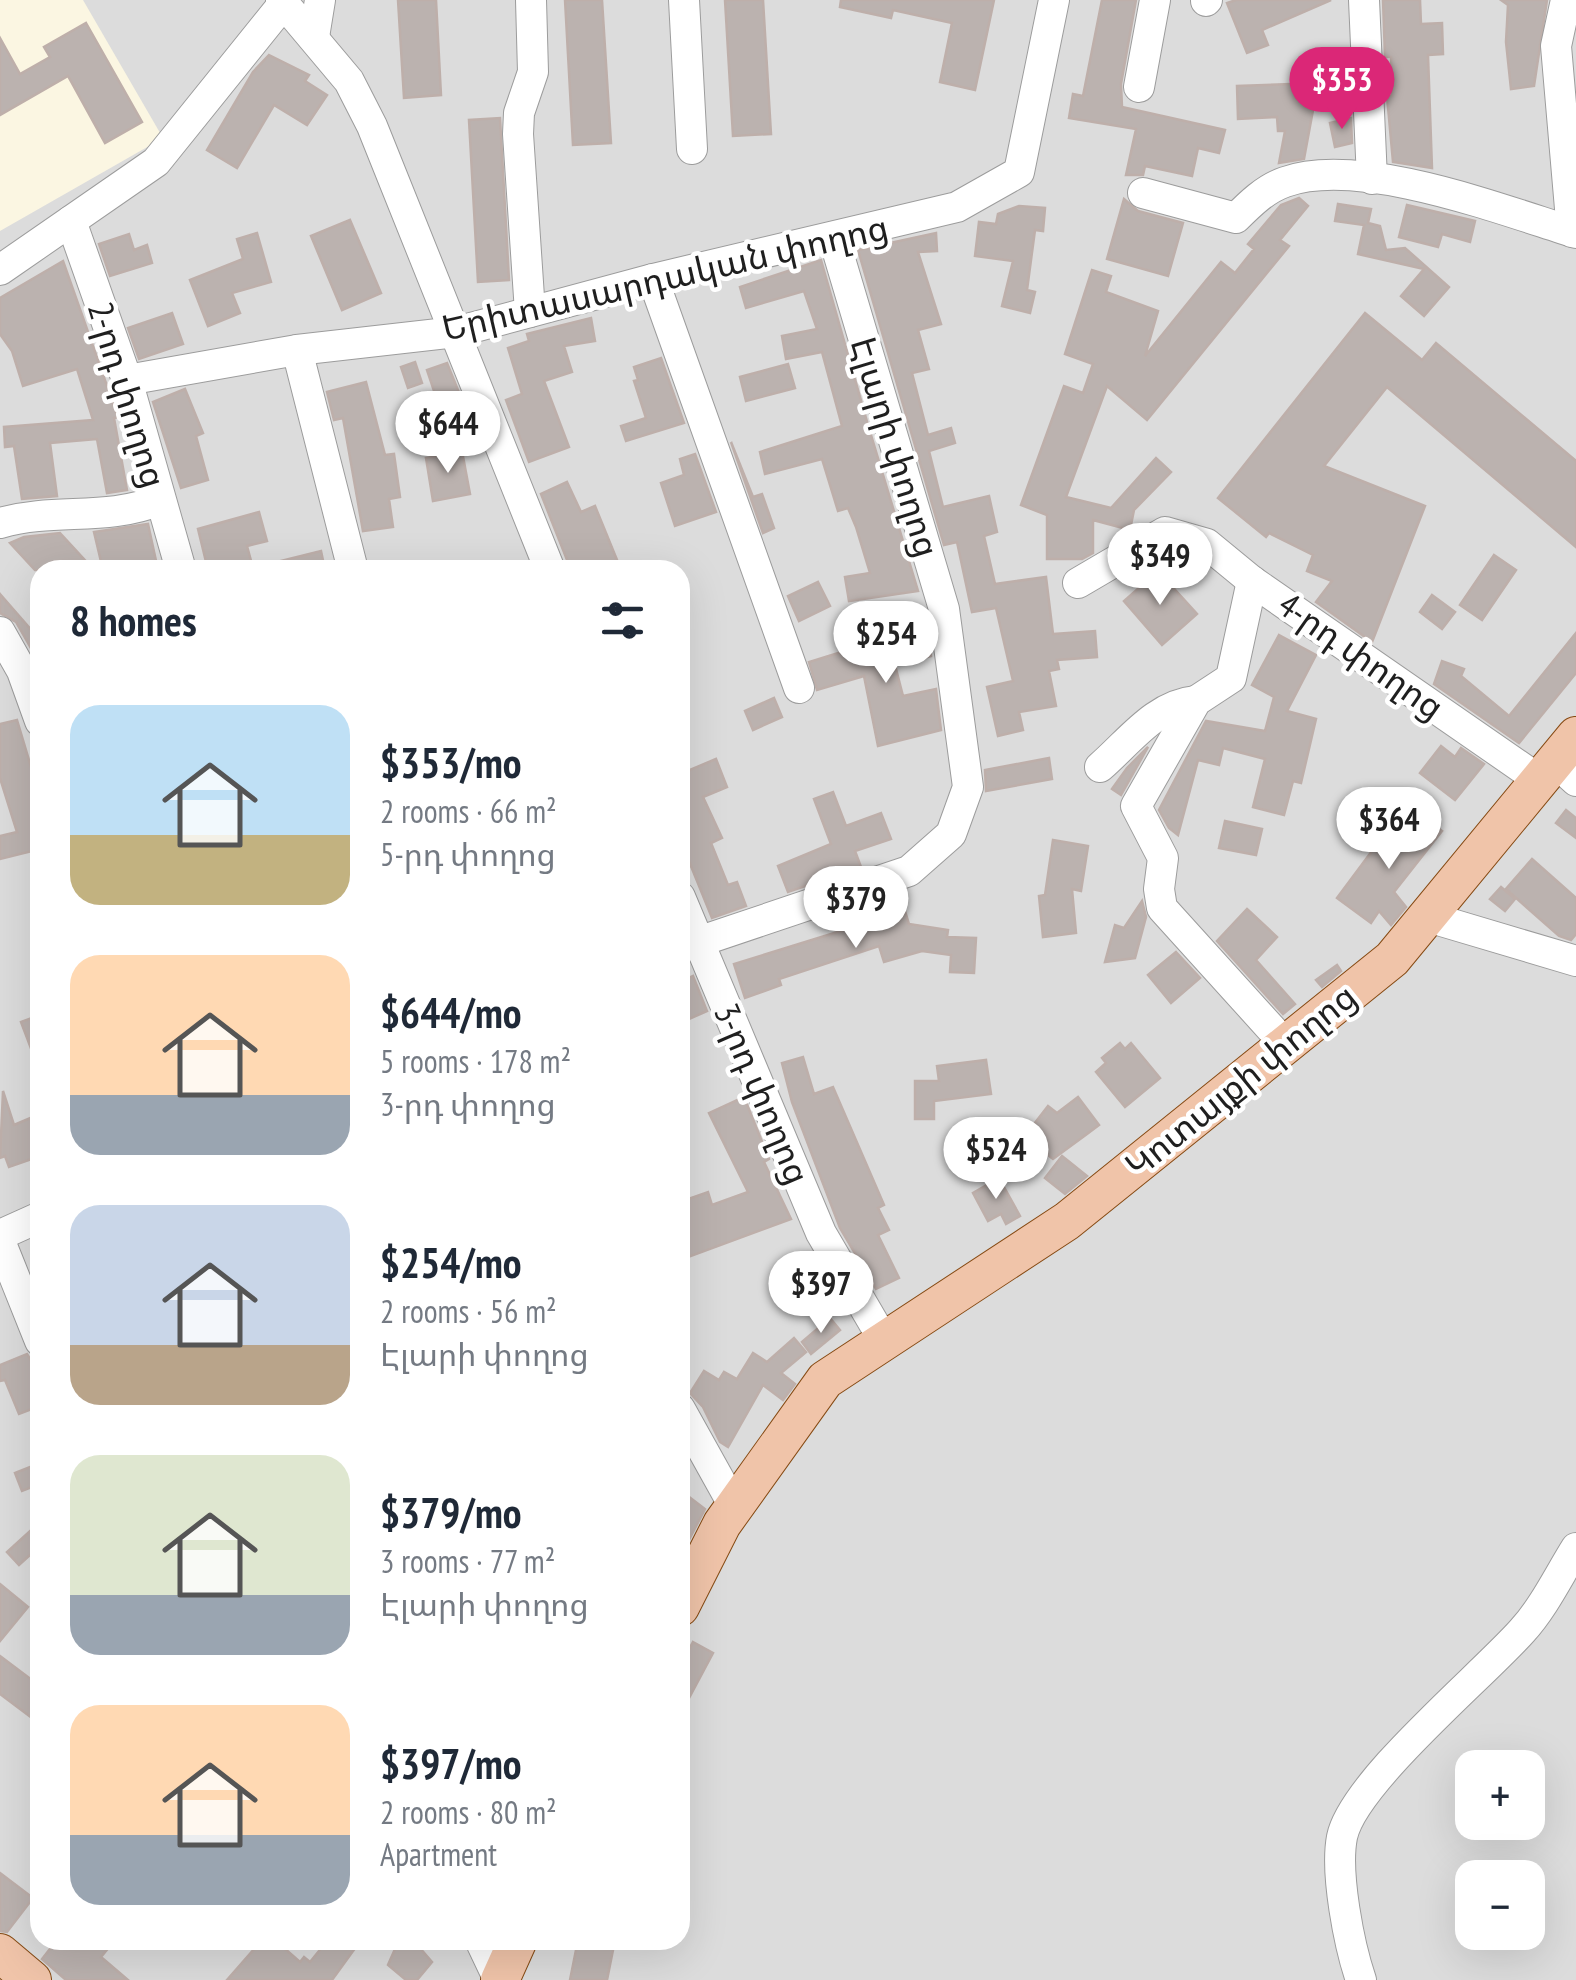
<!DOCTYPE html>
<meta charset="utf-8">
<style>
body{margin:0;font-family:"PT Sans Narrow","Noto Sans Armenian",sans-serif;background:#f6f6f7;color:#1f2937;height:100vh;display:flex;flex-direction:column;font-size:38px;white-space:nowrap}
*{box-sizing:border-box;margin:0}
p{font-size:32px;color:#747a83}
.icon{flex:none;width:55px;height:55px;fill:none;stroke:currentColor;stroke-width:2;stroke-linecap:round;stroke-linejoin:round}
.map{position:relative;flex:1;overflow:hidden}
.panel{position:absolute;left:30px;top:560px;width:660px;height:1390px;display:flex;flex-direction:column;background:#fff;border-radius:30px;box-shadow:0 10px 40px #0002}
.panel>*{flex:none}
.controls{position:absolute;left:1455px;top:1750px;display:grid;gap:20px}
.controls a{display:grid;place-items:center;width:90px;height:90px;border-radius:20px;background:#fff;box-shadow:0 10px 40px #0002;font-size:50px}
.price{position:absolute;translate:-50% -85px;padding:0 22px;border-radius:35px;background:#fff;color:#222;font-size:32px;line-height:65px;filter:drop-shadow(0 2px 5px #0008)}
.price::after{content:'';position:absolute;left:50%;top:60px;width:30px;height:22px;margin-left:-15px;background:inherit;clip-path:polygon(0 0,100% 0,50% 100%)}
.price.active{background:#db2777;color:#fff}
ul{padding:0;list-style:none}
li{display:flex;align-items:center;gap:30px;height:250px;padding:0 40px}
li span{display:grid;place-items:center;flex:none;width:280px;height:200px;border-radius:30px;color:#555}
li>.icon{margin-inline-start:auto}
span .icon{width:120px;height:120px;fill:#fffc;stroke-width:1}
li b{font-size:42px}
h2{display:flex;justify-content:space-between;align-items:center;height:120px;padding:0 40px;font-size:42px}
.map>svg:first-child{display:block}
</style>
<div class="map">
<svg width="1576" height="1980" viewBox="0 0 1576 1980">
<rect width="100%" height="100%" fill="#eeeae6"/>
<path fill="#dcdcdc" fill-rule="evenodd" d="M 0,0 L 1576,0 L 1576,1980 L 0,1980 ZM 40,570 L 680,570 L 680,1940 L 40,1940 ZM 1472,1768 L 1528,1768 L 1528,1822 L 1472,1822 ZM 1472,1878 L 1528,1878 L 1528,1932 L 1472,1932 Z"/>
<polygon fill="#fbf6e2" points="0,0 83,0 163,138 0,231"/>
<g fill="#bbb2af" stroke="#beafaa" stroke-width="2.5">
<polygon points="398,0 436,0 441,95 404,98"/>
<polygon points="565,0 602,0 611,143 573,145"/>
<polygon points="725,0 763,0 771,134 733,136"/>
<polygon points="841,0 994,0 975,90 940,82 952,23 893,10 891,18 840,7"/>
<polygon points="1102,0 1136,0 1121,84 1122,107 1225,130 1219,153 1198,148 1192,176 1145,166 1143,175 1126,175 1136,129 1069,118 1073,94 1083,96"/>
<polygon points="1236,0 1331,0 1262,30 1268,45 1247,53 1227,3"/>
<polygon points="1383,0 1420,0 1421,24 1442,23 1443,54 1428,55 1432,168 1393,162 1387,96 1392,96 1391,57 1385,57"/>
<polygon points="1501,0 1547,0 1534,86 1511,89 1506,42 1508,5"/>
<polygon points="86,23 142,122 105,143 68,76 0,115 0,38 20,74 50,57 44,47"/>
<polygon points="269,55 309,75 305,81 327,95 307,125 274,105 237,168 207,150 253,72"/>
<polygon points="1318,83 1304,159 1279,163 1285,131 1278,131 1277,117 1238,119 1237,86"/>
<polygon points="500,118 509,280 478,282 469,120"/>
<polygon points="1351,118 1352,143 1335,147 1330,123"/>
<polygon points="1299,198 1308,206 1280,240 1289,246 1147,420 1107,386 1066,497 1111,508 1156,458 1171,472 1134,510 1130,530 1093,520 1093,553 1082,559 1047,559 1047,515 1021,505 1064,386 1083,393 1093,364 1065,354 1092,270 1111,276 1106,292 1158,311 1145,356 1221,262 1235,273 1254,249 1248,244 1281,205"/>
<polygon points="1124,199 1138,211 1183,223 1168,276 1107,259"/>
<polygon points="1338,204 1371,209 1368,223 1380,226 1386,250 1405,248 1449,287 1424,316 1401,296 1424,269 1358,254 1364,225 1335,221"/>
<polygon points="1407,205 1475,221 1470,242 1442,234 1438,247 1399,237"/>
<polygon points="1019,206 1045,208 1043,231 1035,230 1027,290 1035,292 1030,313 1002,306 1013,261 975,256 979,222 996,224 998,214"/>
<polygon points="350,220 381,293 342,310 311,236"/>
<polygon points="257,233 271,282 232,293 240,313 208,326 190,280 243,259 237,239"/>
<polygon points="936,233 937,251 918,252 941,324 918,330 929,369 912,373 928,435 951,428 955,443 929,451 943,507 989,496 997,532 984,536 995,584 1046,577 1053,634 1095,631 1097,657 1057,660 1059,669 1049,671 1056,706 1019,712 1023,730 998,736 987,687 1013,681 996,608 972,612 957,542 944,545 858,250"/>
<polygon points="129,234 134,250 147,245 152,263 110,276 99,244"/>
<polygon points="821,260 868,425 918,591 849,601 845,577 870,573 856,527 848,508 838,511 822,459 765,474 760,452 842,426 822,352 786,359 782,336 817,329 804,291 746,308 740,287"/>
<polygon points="63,261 118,417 114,418 127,490 107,493 97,439 50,443 57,496 22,499 14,446 5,447 4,427 93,420 77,369 23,386 12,351 0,334 0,298"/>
<polygon points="172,313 183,344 139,359 128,328"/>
<polygon points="1365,313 1422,360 1436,343 1576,461 1576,547 1387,387 1324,466 1425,506 1372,642 1316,602 1332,581 1307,571 1313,555 1269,533 1266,537 1218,498"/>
<polygon points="591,318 595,341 564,346 572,372 544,381 569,447 529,462 506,400 522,394 508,348 529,341 527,334"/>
<polygon points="661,358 684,423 626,441 621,426 646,418 634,381 638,380 634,367"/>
<polygon points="415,362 422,383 408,388 401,367"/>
<polygon points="447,363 460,395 438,403 427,370"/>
<polygon points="788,364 795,388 746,401 740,377"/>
<polygon points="366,382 385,455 394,454 400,497 389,499 393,527 363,531 343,418 334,420 327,392"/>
<polygon points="185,389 203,433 196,436 208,480 181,488 153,402"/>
<polygon points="731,442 753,497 762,494 774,528 763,533"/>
<polygon points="462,451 470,494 433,501 426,458"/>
<polygon points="695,454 716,512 675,526 661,483 684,475 680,459"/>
<polygon points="567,482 581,512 595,506 617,560 609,564 612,570 571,570 541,494"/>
<polygon points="259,512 267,541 247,546 253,568 208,570 198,529"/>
<polygon points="148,524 158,570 103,570 94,532"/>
<polygon points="60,533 94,570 35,570 10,543 24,537"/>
<polygon points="321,551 325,570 270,570 269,564"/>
<polygon points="1494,555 1516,570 1482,620 1460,605"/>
<polygon points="1158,571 1197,614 1162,645 1124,601"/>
<polygon points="818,582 830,606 799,621 788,596"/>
<polygon points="0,594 40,640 40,664 16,622 0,613"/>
<polygon points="1432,595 1455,612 1442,629 1420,612"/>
<polygon points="928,631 931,656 895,665 903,696 936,689 941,730 878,746 864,676 817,690 809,662 851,649 857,661 855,648"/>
<polygon points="1576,633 1576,673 1519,743 1434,684 1442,661 1464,669 1461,676 1509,716"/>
<polygon points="1279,635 1316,655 1287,711 1316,719 1301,783 1293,781 1284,815 1253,807 1265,759 1223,748 1219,765 1198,760 1178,835 1169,828 1159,810 1206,721 1265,731 1274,697 1252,685"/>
<polygon points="774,698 782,717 753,730 745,711"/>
<polygon points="17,720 40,797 40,849 0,859 0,836 17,832 0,778 0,724"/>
<polygon points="1441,746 1455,757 1461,748 1484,764 1455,800 1420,773"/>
<polygon points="1148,747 1121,795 1112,789 1127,768"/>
<polygon points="1049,758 1052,779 986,791 985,770"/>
<polygon points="716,759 727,787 703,797 722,838 711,843 728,885 737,882 746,906 712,918 680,839 680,774"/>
<polygon points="833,792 846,826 881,813 891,839 855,851 861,867 788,892 778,866 831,844 814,799"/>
<polygon points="1566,810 1576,818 1576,838 1556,823"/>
<polygon points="1416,812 1442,831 1394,892 1406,907 1391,925 1379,911 1371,923 1337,898 1375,847 1385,854"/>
<polygon points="1225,821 1262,829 1256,855 1219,848"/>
<polygon points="1053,840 1088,846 1081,891 1072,889 1076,933 1043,937 1039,896 1045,895"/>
<polygon points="1532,859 1576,898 1576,934 1571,940 1559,936 1506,889"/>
<polygon points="1501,887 1515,899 1505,911 1490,899"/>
<polygon points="1142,901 1146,917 1135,958 1105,962 1115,925 1124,928"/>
<polygon points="1247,909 1277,937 1256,960 1295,1004 1283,1014 1217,941"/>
<polygon points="905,911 909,924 948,930 947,937 976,938 974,973 950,972 951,955 922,951 884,962 879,946 779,979 781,985 745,998 734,964"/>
<polygon points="1176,952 1200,978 1171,1003 1148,975"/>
<polygon points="1337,965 1341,971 1322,987 1316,980"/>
<polygon points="693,976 707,1011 680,1023 680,982"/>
<polygon points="40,1015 40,1067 38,1067 21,1022"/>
<polygon points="1120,1043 1125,1049 1131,1043 1160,1078 1125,1107 1096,1072 1106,1063 1102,1058"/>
<polygon points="803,1057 814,1094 833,1087 884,1205 878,1208 889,1230 878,1235 899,1278 876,1289 840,1228 792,1102 782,1063"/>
<polygon points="986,1060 991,1094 934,1101 934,1119 915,1119 915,1081 939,1081 937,1066"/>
<polygon points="3,1091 14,1125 40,1114 40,1156 9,1167 5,1156 0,1158"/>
<polygon points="744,1097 769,1159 764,1162 791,1219 680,1260 680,1202 708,1192 712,1205 748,1192 709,1113"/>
<polygon points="1078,1097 1099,1125 1087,1134 1053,1159 1024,1137 1048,1106 1057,1113"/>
<polygon points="1062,1156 1087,1176 1065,1194 1045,1178"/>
<polygon points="999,1178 1020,1216 1006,1224 1001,1214 988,1221 973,1193"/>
<polygon points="830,1318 840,1330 811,1354 802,1342"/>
<polygon points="794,1338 806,1352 781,1373 795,1384 783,1400 763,1385 728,1447 720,1442 703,1407 690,1393 704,1371 719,1380 724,1372 737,1379 753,1353 767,1362"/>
<polygon points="27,1354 40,1375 40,1406 19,1414 5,1380 0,1381 0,1365"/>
<polygon points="40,1463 40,1484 22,1491 15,1473"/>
<polygon points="680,1490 705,1509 680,1557"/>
<polygon points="40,1522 40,1546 19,1565 7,1552"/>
<polygon points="0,1584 28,1607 0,1641"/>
<polygon points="693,1642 713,1653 680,1715 680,1666"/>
<polygon points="0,1656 40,1686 40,1707 32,1718 0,1694"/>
<polygon points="0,1873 33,1898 7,1932 0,1931"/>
<polygon points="57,1940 115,1940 101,1957 128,1980 66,1980 42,1959"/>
<polygon points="262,1940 275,1940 300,1962 304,1957 310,1962 328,1940 361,1940 332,1980 227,1980"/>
<polygon points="399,1940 413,1940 432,1962 417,1980 406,1980 388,1965"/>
<polygon points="578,1940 615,1940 607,1980 570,1980"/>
</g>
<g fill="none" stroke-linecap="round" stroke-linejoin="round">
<defs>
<g id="minor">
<polyline points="281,0 349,81 372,126 550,570"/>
<polyline points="684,0 692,149"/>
<polyline points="1364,0 1372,179"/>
<polyline points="1566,0 1556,46 1572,232"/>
<polyline points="1206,1 1207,0"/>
<polyline points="314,37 320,0"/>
<polyline points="1139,87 1155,0"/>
<path d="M 1143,193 L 1236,218 C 1250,204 1265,189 1285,182 C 1359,155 1502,210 1576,233"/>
<polyline points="71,221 127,380 181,570"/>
<polyline points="0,270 156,162 284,3"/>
<polyline points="653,279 799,688"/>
<polyline points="530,312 518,134 519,113 533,72 531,0"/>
<polyline points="297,350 353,570"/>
<polyline points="127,380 297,350 456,332 653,279 957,207 1019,172 1054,0"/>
<path d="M 0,523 C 57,507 104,522 160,500"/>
<polyline points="1252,581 1231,678 1196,701 1136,806 1163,858 1159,889 1162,908 1286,1045"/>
<polyline points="1078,583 1165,532 1207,544 1252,581 1538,779"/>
<polyline points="0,632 22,671 40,721"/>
<polyline points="1555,762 1576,781"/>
<path d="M 1100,767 C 1130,741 1155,705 1196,701"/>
<polyline points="680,897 821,1233 883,1339"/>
<polyline points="1428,917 1576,961"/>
<polyline points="680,948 909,871 951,834 968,787 944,609 834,239"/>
<polyline points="0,1235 40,1217"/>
<polyline points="0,1241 40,1341"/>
<polyline points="680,1409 734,1506"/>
<polyline points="480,1940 499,1980"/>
<path d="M 1361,1980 C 1349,1945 1335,1873 1342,1837 C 1353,1783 1481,1677 1522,1631 C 1544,1607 1559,1575 1576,1548"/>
</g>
<g id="major">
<polyline points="680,1607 722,1524 825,1380 1067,1221 1392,959 1576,736"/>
<polyline points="0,1953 32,1980"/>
<polyline points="500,1980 518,1940"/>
</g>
</defs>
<use href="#minor" stroke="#9c9c9c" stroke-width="32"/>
<use href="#major" stroke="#864a13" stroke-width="40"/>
<use href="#minor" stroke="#fff" stroke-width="30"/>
<use href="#major" stroke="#f0c4a9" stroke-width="38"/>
</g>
<g text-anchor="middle" stroke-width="9" stroke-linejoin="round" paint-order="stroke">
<g font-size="35" fill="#1f1f1f" stroke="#fff">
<text transform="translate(665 278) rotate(-13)" y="12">Երիտասարդական փողոց</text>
<text transform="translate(127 395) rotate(73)" y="12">2-րդ փողոց</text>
<text transform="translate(895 447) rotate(73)" y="12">Էլարի փողոց</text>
<text transform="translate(1361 656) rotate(35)" y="12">4-րդ փողոց</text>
<text transform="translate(1241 1081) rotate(-39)" y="12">Կոտայքի փողոց</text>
<text transform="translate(762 1094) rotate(67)" y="12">3-րդ փողոց</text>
</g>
</g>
</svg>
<div class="controls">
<a>+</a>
<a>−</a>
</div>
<b class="price active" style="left:1342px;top:132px">$353</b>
<b class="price" style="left:448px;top:476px">$644</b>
<b class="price" style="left:1160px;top:608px">$349</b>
<b class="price" style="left:886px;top:686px">$254</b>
<b class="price" style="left:1389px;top:872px">$364</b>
<b class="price" style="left:856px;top:951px">$379</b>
<b class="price" style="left:996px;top:1202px">$524</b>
<b class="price" style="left:821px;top:1336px">$397</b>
<section class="panel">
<h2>8 homes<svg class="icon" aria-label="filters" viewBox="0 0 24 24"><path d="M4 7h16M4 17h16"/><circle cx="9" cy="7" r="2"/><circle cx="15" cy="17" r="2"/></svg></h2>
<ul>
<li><span style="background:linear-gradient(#bfe0f5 65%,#c2b280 0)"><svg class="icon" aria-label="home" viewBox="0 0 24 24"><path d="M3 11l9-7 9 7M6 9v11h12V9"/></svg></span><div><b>$353/mo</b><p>2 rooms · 66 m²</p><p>5-րդ փողոց</p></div></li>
<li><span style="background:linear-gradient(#ffd9b3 70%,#9aa5b1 0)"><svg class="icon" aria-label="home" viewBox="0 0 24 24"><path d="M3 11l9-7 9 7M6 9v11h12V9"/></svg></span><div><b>$644/mo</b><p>5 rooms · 178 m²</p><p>3-րդ փողոց</p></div></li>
<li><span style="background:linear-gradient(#c9d6e8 70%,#b9a48a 0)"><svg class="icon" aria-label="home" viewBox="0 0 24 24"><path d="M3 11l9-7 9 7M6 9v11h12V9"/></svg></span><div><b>$254/mo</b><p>2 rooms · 56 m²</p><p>Էլարի փողոց</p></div></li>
<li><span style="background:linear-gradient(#dfe7d0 70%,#9aa5b1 0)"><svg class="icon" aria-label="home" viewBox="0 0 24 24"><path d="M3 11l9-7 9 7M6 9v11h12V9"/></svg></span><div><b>$379/mo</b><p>3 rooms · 77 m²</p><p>Էլարի փողոց</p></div></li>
<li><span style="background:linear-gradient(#ffd9b3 65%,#9aa5b1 0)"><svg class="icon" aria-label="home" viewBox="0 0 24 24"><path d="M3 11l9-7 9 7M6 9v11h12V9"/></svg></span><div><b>$397/mo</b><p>2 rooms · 80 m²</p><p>Apartment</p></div></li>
</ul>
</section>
</div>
